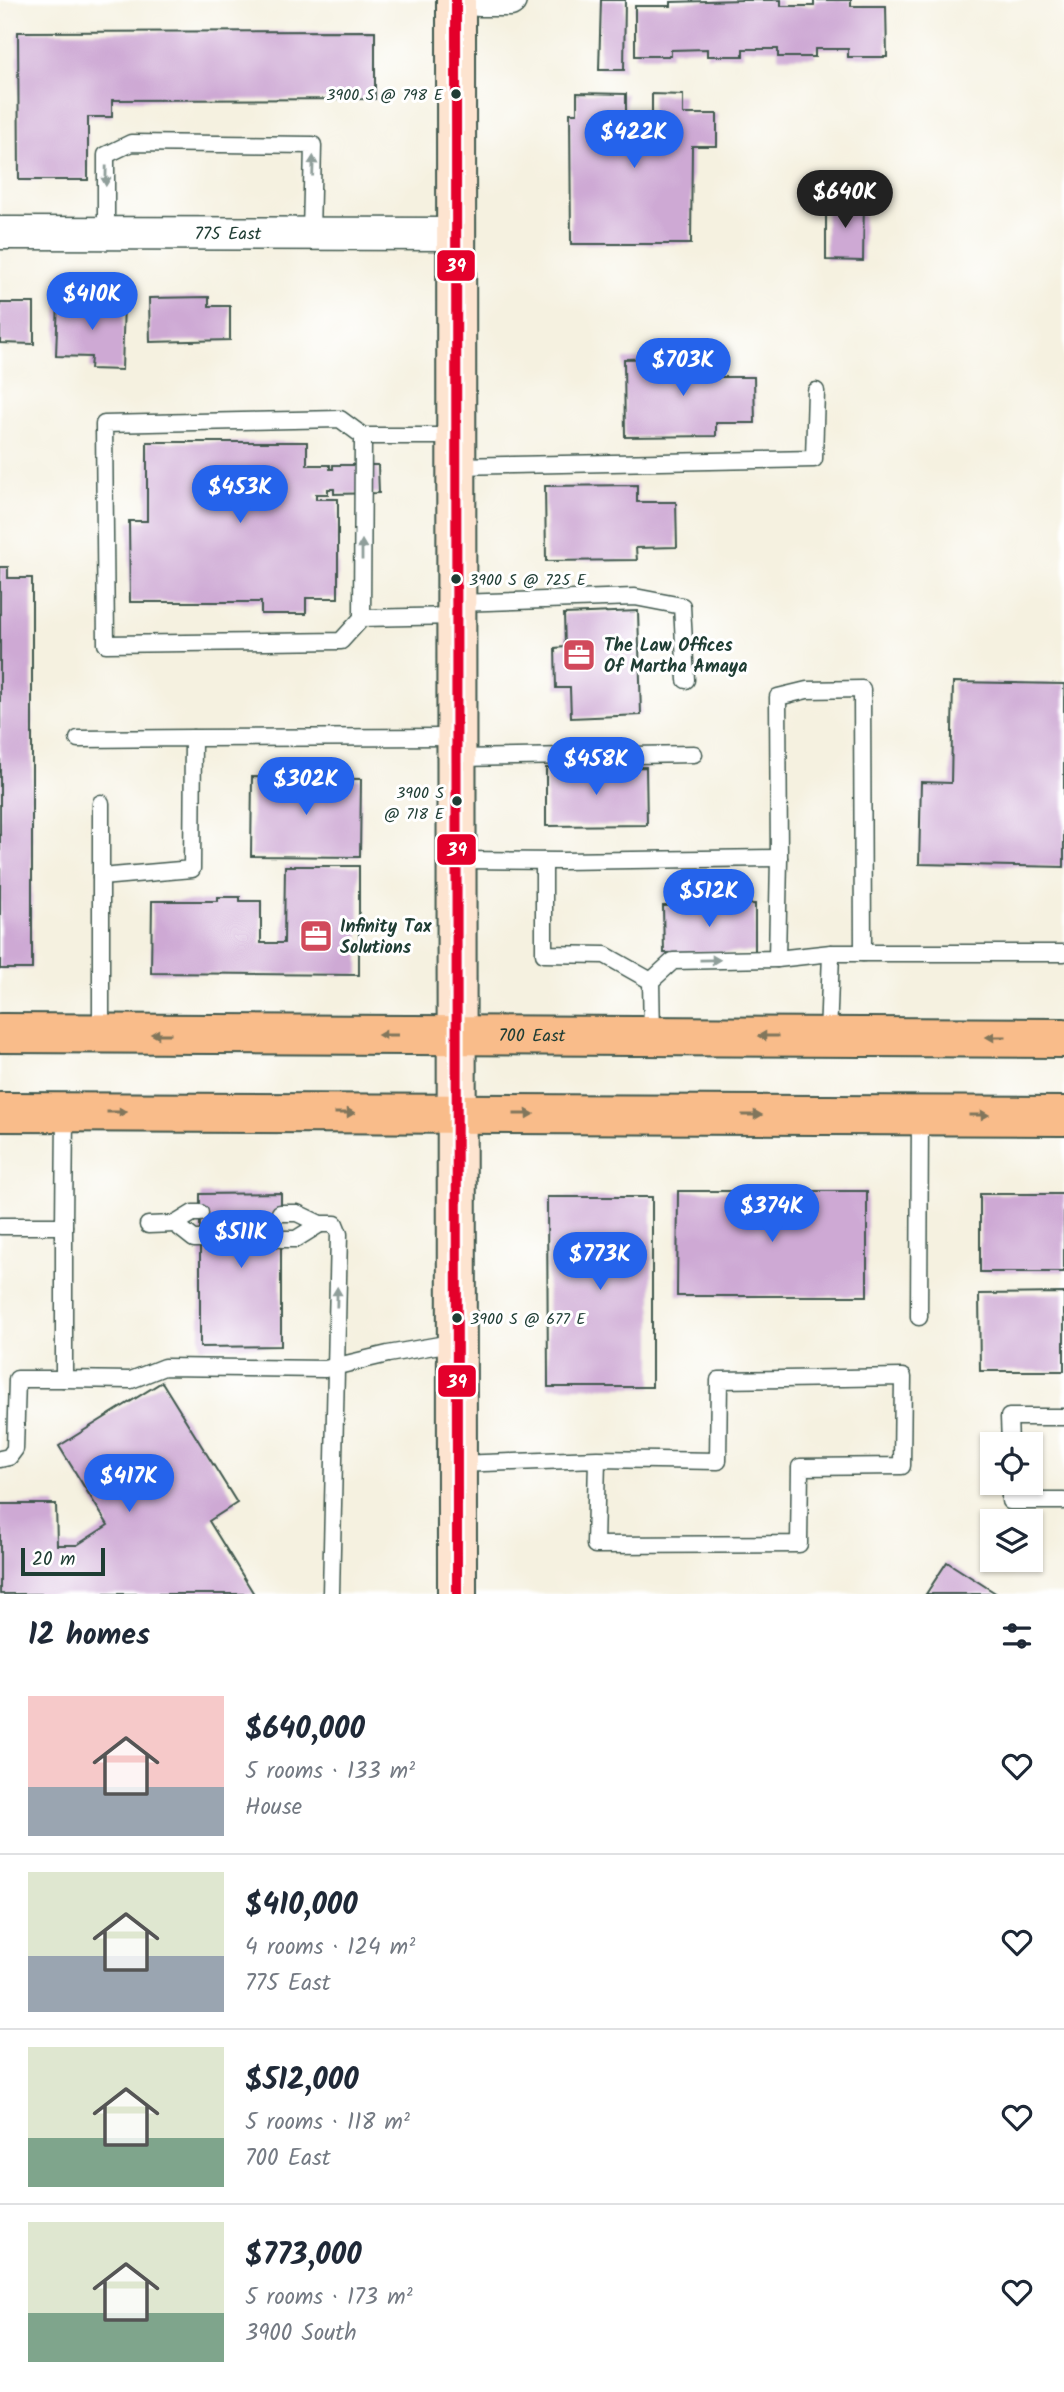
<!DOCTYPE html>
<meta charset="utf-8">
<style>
body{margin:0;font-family:Kalam,sans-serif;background:#f2f2f3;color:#1f2937;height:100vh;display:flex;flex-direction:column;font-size:26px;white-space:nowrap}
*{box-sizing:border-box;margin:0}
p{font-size:23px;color:#747a83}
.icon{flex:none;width:38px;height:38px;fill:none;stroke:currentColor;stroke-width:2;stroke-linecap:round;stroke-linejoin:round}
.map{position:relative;height:1594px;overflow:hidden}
.panel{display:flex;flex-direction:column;background:#fff;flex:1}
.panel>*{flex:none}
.fabs{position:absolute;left:980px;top:1432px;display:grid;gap:14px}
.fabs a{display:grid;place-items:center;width:63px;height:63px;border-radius:0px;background:#fff;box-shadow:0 2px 5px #0004;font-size:35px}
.scale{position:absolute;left:21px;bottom:18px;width:84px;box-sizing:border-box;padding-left:7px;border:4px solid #1f3d34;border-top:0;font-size:19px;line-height:24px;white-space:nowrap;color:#1f3d34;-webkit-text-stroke:5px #fff;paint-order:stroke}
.price{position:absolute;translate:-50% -60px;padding:0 16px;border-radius:24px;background:#2563eb;color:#fff;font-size:23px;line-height:46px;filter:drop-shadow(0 2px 4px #0008)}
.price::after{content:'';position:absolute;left:50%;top:42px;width:21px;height:16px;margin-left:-10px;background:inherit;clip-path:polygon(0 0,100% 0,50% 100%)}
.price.selected{background:#222;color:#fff}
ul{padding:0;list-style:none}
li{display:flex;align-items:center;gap:21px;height:175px;padding:0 28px}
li+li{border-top:2px solid #e0e1e3}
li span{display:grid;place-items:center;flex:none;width:196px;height:140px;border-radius:0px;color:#555}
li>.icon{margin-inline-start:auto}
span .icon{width:84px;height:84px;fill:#fffc;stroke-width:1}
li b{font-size:30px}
h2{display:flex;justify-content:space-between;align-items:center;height:84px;padding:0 28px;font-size:30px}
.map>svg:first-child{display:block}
</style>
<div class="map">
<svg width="1064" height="1594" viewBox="0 0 1064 1594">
<rect width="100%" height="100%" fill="#fff"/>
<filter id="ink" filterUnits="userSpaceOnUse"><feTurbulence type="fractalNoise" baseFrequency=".0143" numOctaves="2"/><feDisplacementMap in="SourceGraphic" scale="14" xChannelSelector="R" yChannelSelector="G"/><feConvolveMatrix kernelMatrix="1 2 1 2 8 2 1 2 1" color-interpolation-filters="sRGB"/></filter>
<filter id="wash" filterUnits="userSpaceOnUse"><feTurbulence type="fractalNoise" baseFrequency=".00686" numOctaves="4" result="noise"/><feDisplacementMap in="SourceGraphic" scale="28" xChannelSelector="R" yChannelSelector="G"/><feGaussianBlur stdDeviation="1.57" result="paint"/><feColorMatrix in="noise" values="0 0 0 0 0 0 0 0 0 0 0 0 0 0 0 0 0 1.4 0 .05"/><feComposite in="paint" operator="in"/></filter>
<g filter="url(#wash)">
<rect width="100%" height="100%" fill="#f5f1e0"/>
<g id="blocks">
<g fill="#cea9d4">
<polygon points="601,0 625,0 624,70 599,70"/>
<polygon points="743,0 781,0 781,6 814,6 814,0 851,0 851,6 886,6 887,57 848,57 848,49 815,49 815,57 778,57 778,49 743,49 743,56 707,56 707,49 671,50 671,56 635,56 635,6 671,6 671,2"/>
<polygon points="375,31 375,99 112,100 112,117 88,117 88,180 19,180 18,32"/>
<polygon points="577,93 626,94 626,113 652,114 652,94 683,95 683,114 717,114 717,146 692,146 691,244 571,244 570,113 577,113"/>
<polygon points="826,200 864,200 863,261 826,260"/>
<polygon points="209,297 209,306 230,306 230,340 150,342 149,298"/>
<polygon points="58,299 124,301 122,370 90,369 91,357 56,356"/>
<polygon points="0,303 34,303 34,344 0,343"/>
<polygon points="715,357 715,377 754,377 755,423 716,423 716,436 625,437 624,359"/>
<polygon points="147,442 307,442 307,465 330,465 330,469 333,469 333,465 378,465 379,493 334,494 334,489 328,489 328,494 316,494 316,499 338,499 338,598 306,598 306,614 261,614 261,602 130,602 129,521 147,521"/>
<polygon points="637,485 637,502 676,502 677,547 636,548 637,560 546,561 545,486"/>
<polygon points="0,567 8,567 8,578 32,578 32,969 0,969"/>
<polygon points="638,611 641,715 571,718 570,688 556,688 555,648 565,647 564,614"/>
<polygon points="953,682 1064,684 1064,867 919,864 921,782 951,783"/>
<polygon points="646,767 647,825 546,826 546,768"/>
<polygon points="252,777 361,779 360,857 251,856"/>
<polygon points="285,866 359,866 359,975 151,973 152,901 218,901 218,897 240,897 240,901 261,901 261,943 284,943"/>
<polygon points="755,904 755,952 664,953 663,906"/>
<polygon points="678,1191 867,1191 867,1296 677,1296"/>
<polygon points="281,1193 281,1346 200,1347 200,1194"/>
<rect x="980" y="1194" width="84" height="78"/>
<polygon points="547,1197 652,1197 652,1387 548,1387"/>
<polygon points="1064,1293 1064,1371 980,1371 979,1294"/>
<polygon points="162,1382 237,1503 209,1521 254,1594 0,1594 0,1504 56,1504 57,1545 77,1545 108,1525 59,1446"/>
<polygon points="947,1562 997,1594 926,1594"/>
</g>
</g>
</g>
<g filter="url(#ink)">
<use href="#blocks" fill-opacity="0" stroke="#3f584e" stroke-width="2"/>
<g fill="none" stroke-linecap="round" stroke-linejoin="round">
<defs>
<g id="service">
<polyline points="106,233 106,155 131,143 313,145 311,234"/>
<polyline points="456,436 363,436 340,419 104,424 106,644 341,641 362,618 457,616"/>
<polyline points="456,466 814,459 816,391"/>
<polyline points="457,603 635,597 682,606 686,680"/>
<polyline points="362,618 363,436"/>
<polyline points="193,738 457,737"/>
<polyline points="78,739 193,738 192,869 101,877 101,1034"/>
<polyline points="457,758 694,754"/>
<polyline points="101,803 101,877"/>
<polyline points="457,860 562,861 779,858"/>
<polyline points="544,861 544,954 605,955 651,981"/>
<polyline points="777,959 779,858 778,697 807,690 862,689 863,953"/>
<polyline points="652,1036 651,981 673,961 777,959 831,953 1064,953"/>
<polyline points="828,1037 831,953"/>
<polyline points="280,1213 297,1213 320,1224 335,1224 339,1234 331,1594"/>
<polyline points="175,1224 194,1239 200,1239"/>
<polyline points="148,1225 175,1224 193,1213 200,1213"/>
<polyline points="0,1226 64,1226 65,1112"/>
<polyline points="64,1226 64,1379 131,1380 164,1367 325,1369 388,1354 457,1342"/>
<polyline points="281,1239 296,1239 320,1224"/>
<polyline points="919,1317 920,1115"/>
<polyline points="1010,1444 1009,1417 1064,1417"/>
<polyline points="0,1459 9,1457 15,1449 17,1379 64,1379"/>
<polyline points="457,1464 597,1459 595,1545 799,1544 800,1467 902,1466 903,1377 719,1380 718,1461 597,1459"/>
<polyline points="1010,1482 1010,1501 1064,1501"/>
</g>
<g id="minor">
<polyline points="479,0 510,0"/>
<path id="s1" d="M 0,233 L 456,234"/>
</g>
<polyline id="secondary" points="456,0 457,1594"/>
<g id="primary">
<path id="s2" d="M 0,1033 L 1064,1038"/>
<polyline points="0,1112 1064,1116"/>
</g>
</defs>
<use href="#service" stroke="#3f584e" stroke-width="19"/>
<use href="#minor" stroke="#3f584e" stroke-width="35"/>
<use href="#secondary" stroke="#3f584e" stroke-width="42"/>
<use href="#primary" stroke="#3f584e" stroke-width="42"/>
<use href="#service" stroke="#fff" stroke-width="16"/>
<use href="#minor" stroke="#fff" stroke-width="32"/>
<use href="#secondary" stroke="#fde4d0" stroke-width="38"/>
<use href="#primary" stroke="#f9bc8a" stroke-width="38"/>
<defs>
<polyline id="bus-1" points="456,0 457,1594"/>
</defs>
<use href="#bus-1" stroke="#fff" stroke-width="16"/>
<use href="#bus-1" stroke="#e4002b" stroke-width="10"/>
</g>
<defs><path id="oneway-solid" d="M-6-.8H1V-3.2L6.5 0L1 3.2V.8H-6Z" transform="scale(1.75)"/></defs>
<g fill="#8f9e9a">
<use href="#oneway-solid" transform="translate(313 166) rotate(-88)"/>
<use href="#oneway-solid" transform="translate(106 176) rotate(91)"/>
<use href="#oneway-solid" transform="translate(362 550) rotate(-90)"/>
<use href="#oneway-solid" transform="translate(710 960) rotate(-1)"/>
<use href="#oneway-solid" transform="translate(337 1297) rotate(-89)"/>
</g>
<g fill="#81765b">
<use href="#oneway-solid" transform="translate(161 1034) rotate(-180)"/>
<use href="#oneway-solid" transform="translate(388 1035) rotate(-180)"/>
<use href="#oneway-solid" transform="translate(768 1036) rotate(-180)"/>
<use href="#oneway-solid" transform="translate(996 1037) rotate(-180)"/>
<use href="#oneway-solid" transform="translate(117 1112)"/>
<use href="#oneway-solid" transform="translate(345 1113)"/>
<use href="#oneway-solid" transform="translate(524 1114)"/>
<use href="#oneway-solid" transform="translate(752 1115)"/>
<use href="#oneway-solid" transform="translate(979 1115)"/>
</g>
</g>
<defs>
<symbol id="office-square" viewBox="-11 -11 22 22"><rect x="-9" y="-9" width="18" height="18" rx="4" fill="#d1495b" stroke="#fff"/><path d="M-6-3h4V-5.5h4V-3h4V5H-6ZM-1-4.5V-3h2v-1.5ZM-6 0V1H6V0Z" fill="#fff"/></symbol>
</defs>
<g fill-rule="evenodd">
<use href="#office-square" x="560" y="636" width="38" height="38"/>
<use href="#office-square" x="297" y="917" width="38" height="38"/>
</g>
<g fill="#1f3d34" stroke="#fff" stroke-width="2.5">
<circle cx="456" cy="94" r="6"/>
<circle cx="456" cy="579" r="6"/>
<circle cx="457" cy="801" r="6"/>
<circle cx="457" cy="1318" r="6"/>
</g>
<g text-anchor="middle" stroke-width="6" stroke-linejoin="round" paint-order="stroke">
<g font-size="16" fill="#1f3d34" stroke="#fff" text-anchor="end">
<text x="443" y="100">3900 S @ 798 E</text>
<text x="469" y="585" text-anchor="start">3900 S @ 725 E</text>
<text x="444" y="798">3900 S<tspan x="444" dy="21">@ 718 E</tspan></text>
<text x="470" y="1324" text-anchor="start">3900 S @ 677 E</text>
</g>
<g font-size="18" fill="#1f3d34" stroke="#fff">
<text dy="6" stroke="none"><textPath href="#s1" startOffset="228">775 East</textPath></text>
<text dy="6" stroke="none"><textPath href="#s2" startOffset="532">700 East</textPath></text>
</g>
<g font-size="18" font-weight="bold" fill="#1f3d34" stroke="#fff" text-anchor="start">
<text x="604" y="651">The Law Offices<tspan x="604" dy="21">Of Martha Amaya</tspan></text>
<text x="340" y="932">Infinity Tax<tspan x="340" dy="21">Solutions</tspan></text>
</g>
</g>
<g stroke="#fff" stroke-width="2.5">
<rect x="436" y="249" width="40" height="33" rx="7" fill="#e4002b"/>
<rect x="436" y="833" width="41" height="33" rx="7" fill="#e4002b"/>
<rect x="437" y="1364" width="40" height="34" rx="7" fill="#e4002b"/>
</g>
<g font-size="19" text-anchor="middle" font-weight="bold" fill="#fff">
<text x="456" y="272">39</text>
<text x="457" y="856">39</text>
<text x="457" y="1388">39</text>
</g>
</svg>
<div class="fabs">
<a><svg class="icon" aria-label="locate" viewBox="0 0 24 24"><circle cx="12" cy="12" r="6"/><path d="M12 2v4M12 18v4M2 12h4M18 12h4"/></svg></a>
<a><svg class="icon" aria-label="layers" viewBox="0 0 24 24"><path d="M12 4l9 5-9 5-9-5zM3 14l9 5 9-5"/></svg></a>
</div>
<div class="scale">20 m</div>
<b class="price" style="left:634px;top:170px">$422K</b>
<b class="price selected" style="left:845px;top:230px">$640K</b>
<b class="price" style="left:92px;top:332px">$410K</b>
<b class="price" style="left:683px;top:398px">$703K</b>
<b class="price" style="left:240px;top:525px">$453K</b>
<b class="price" style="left:596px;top:797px">$458K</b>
<b class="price" style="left:306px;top:817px">$302K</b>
<b class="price" style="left:709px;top:929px">$512K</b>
<b class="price" style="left:772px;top:1244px">$374K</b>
<b class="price" style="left:241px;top:1270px">$511K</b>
<b class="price" style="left:600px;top:1292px">$773K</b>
<b class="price" style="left:129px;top:1514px">$417K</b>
</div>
<section class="panel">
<h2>12 homes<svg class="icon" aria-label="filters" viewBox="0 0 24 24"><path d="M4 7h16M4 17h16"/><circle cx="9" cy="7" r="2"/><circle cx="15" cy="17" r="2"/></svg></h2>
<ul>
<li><span style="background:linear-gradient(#f6c9c9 65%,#9aa5b1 0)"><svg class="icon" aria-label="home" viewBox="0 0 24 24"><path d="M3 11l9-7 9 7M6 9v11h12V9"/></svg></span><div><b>$640,000</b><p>5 rooms · 133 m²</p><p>House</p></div><svg class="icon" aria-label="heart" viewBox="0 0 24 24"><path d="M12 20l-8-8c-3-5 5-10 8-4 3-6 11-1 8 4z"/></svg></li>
<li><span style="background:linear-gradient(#dfe7d0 60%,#9aa5b1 0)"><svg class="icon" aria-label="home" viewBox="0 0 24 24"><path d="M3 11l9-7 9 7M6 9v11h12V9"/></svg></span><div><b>$410,000</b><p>4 rooms · 124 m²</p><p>775 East</p></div><svg class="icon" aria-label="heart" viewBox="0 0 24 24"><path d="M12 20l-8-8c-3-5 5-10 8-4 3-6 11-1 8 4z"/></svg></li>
<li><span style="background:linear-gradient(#dfe7d0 65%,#7fa58c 0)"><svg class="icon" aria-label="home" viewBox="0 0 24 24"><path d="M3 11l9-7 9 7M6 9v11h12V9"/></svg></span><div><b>$512,000</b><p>5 rooms · 118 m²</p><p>700 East</p></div><svg class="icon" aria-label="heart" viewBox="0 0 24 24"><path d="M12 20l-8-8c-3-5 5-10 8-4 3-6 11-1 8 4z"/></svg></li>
<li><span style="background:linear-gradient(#dfe7d0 65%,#7fa58c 0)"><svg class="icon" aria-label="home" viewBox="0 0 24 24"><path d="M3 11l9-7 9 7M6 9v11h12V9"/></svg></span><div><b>$773,000</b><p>5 rooms · 173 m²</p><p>3900 South</p></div><svg class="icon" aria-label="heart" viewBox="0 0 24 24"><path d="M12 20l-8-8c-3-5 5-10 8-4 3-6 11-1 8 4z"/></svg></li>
</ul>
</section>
